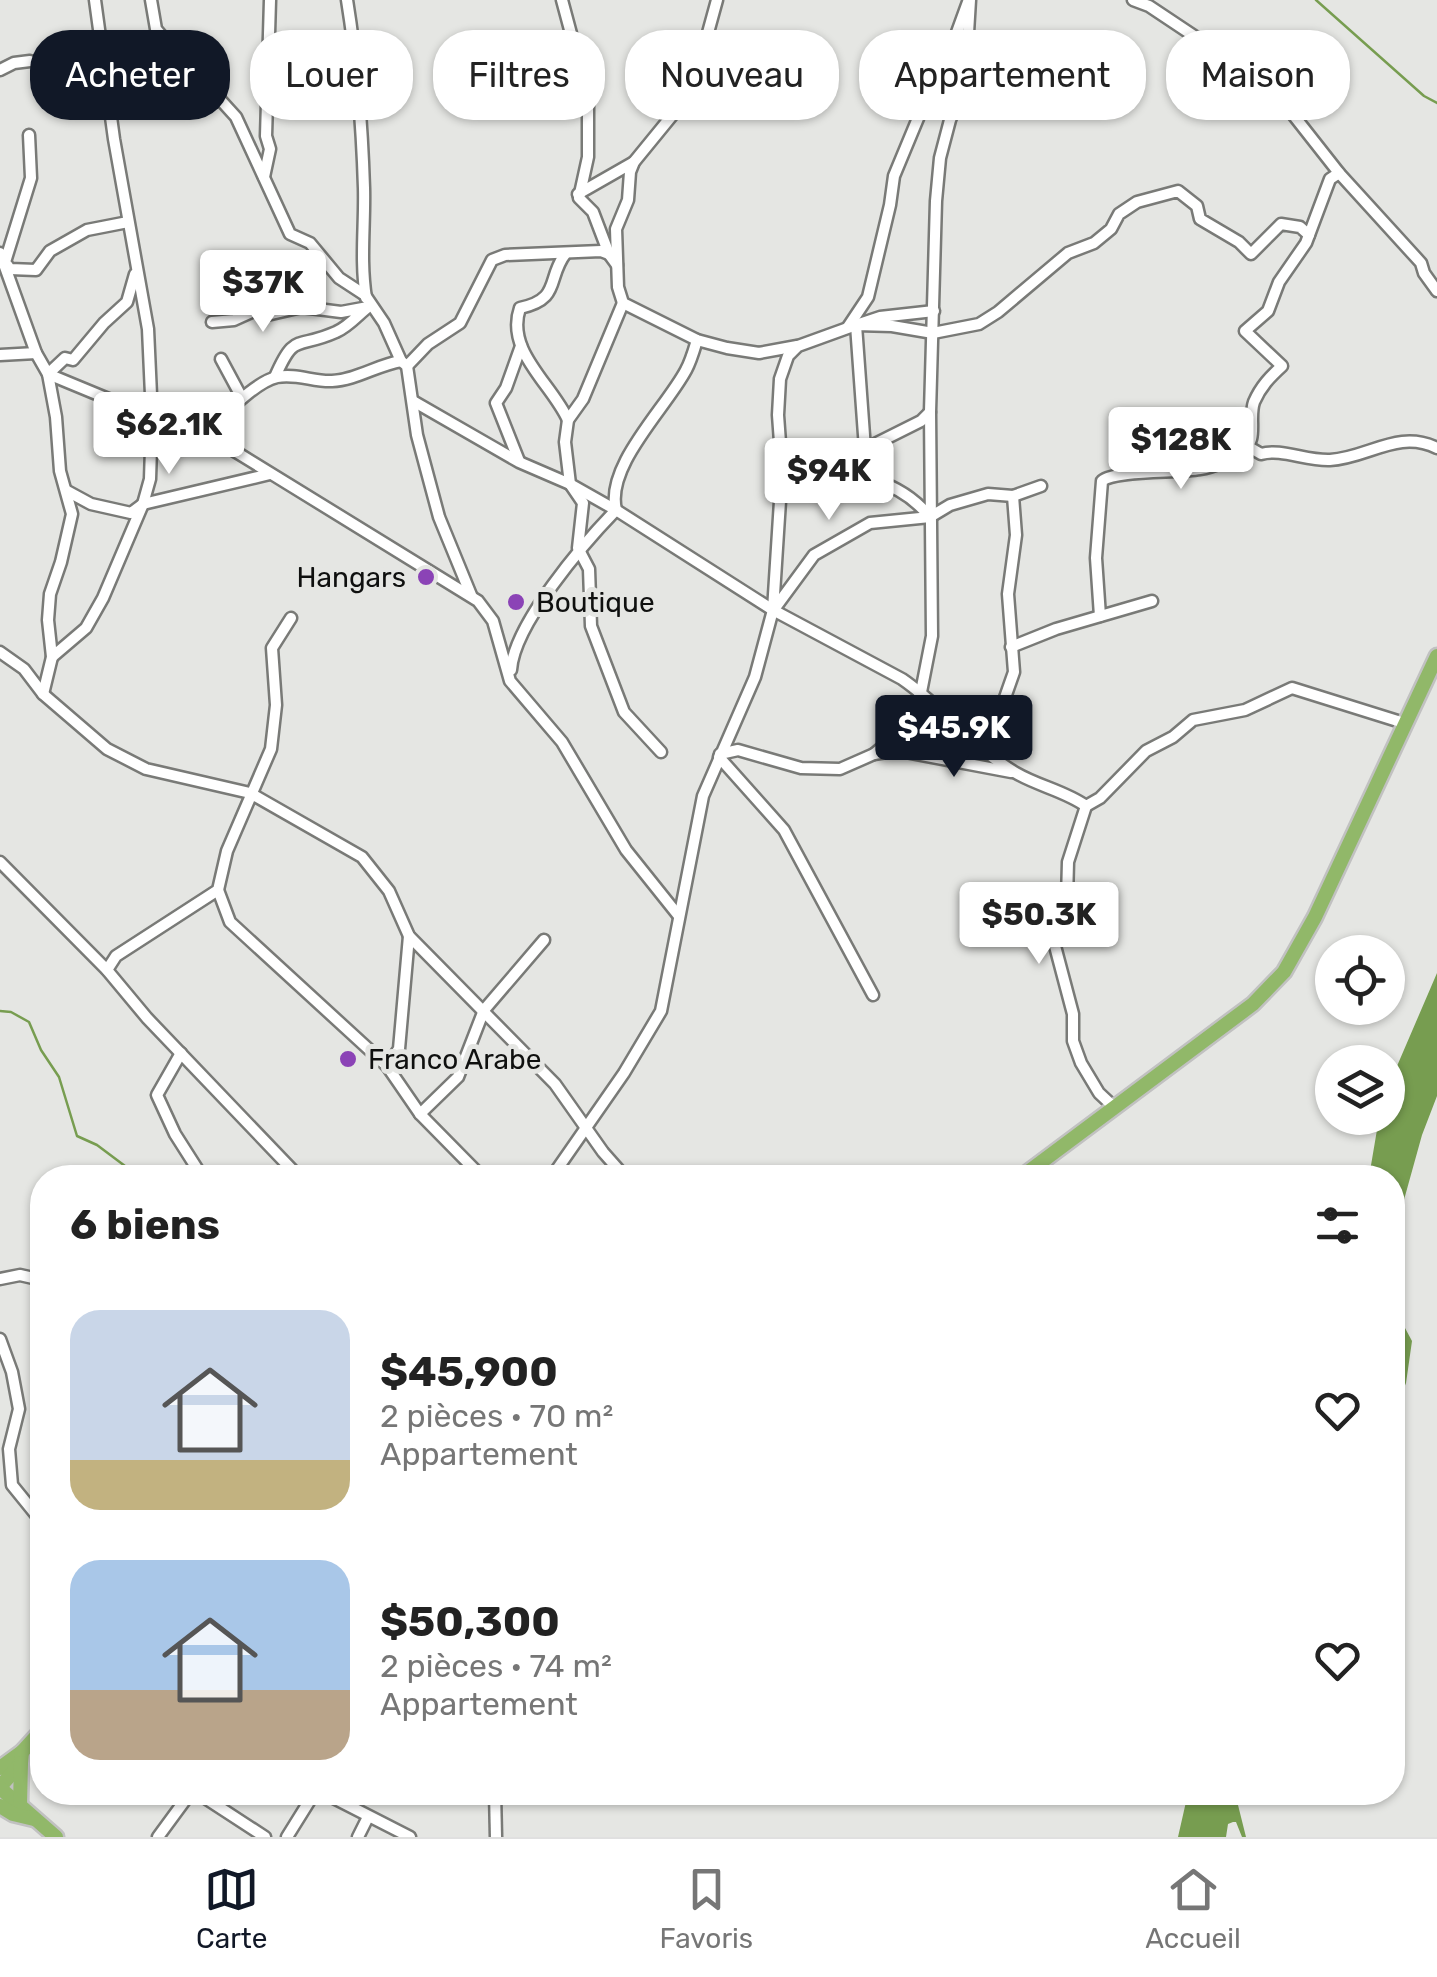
<!DOCTYPE html>
<html lang="fr">
<meta charset="utf-8">
<style>
body{margin:0;font-family:Rubik,sans-serif;background:#f2f2f2;color:#222;height:100vh;display:flex;flex-direction:column;font-size:38px;white-space:nowrap}
*{box-sizing:border-box;margin:0}
p{font-size:32px;color:#767676}
.icon{flex:none;width:55px;height:55px;fill:none;stroke:currentColor;stroke-width:2;stroke-linecap:round;stroke-linejoin:round}
.map{position:relative;flex:1;overflow:hidden}
.details{position:absolute;left:30px;top:1165px;width:1375px;height:640px;display:flex;flex-direction:column;background:#fff;border-radius:40px;box-shadow:0 2px 8px #0004}
.details>*{flex:none}
.hud{position:absolute;left:30px;top:30px;width:1378px;height:90px;display:flex;gap:20px}
.buttons{position:absolute;left:1315px;top:935px;display:grid;gap:20px}
.buttons a{display:grid;place-items:center;width:90px;height:90px;border-radius:50%;background:#fff;box-shadow:0 2px 8px #0004;font-size:50px}
.price{position:absolute;translate:-50% -85px;padding:0 22px;border-radius:10px;background:#fff;color:#222;font-size:32px;line-height:65px;filter:drop-shadow(0 2px 5px #0008)}
.price::after{content:'';position:absolute;left:50%;top:60px;width:30px;height:22px;margin-left:-15px;background:inherit;clip-path:polygon(0 0,100% 0,50% 100%)}
.price.active{background:#111827;color:#fff}
ul{padding:0;list-style:none}
li{display:flex;align-items:center;gap:30px;height:250px;padding:0 40px}
li span{display:grid;place-items:center;flex:none;width:280px;height:200px;border-radius:30px;color:#555}
li>.icon{margin-inline-start:auto}
span .icon{width:120px;height:120px;fill:#fffc;stroke-width:1}
li b{font-size:42px}
h2{display:flex;justify-content:space-between;align-items:center;height:120px;padding:0 40px;font-size:42px}
.tag{padding:0 35px;border-radius:40px;background:#fff;box-shadow:0 2px 8px #0004;font-size:35px;line-height:90px}
.tag.active{background:#111827;color:#fff}
.tab-bar{display:flex;justify-content:space-around;align-items:center;height:140px;border-top:2px solid #e0e0e0;background:#fff;font-size:28px;color:#767676}
.tab-bar a{display:grid;justify-items:center;gap:5px}
.tab-bar .active{color:#111827}
.map>svg:first-child{display:block}
</style>
<div class="map">
<svg width="1437" height="1837" viewBox="0 0 1437 1837">
<rect width="100%" height="100%" fill="#e5e6e3"/>
<g fill="#779d50">
<polygon points="1437,973 1437,1096 1422,1135 1402,1207 1396,1291 1405,1328 1412,1341 1406,1383 1393,1415 1392,1178 1369,1177 1379,1118 1388,1118 1388,1087"/>
<polygon points="1188,1793 1235,1793 1246,1837 1242,1837 1236,1822 1233,1822 1228,1824 1226,1837 1178,1837"/>
</g>
<g fill="none" stroke-linecap="round" stroke-linejoin="round">
<g stroke="#779d50" stroke-width="2.5">
<polyline points="1316,0 1424,96 1437,103"/>
<polyline points="0,1011 11,1012 29,1022 41,1050 59,1077 77,1136 97,1145 141,1178"/>
</g>
<defs>
<g id="minor">
<polyline points="151,0 156,29 173,49 194,62 209,78 216,95 236,117 290,234 310,243 339,278 365,295 384,323 401,361 407,366 417,435 439,517 471,595"/>
<path d="M 347,0 C 357,62 362,124 364,188 C 365,225 360,260 366,298"/>
<polyline points="562,0 588,97 588,157 579,198 593,212 609,254 617,265"/>
<polyline points="717,0 692,91 634,162 630,172 628,200 616,229 618,287 623,303 697,340 727,348 759,353 797,346"/>
<polyline points="1133,0 1149,6 1197,38 1291,112 1339,173 1421,263 1424,273 1437,291"/>
<polyline points="0,70 14,63 30,61"/>
<polyline points="29,135 31,178 5,262 10,269 36,270 50,251 87,230 128,222"/>
<polyline points="264,177 270,149 266,136 270,0"/>
<polyline points="578,194 634,162"/>
<polyline points="0,253 36,353 48,374 152,417 173,422 228,447 478,601 493,621 510,681 562,742 626,850 678,915"/>
<path d="M 566,253 C 546,278 562,299 520,308 C 505,351 552,384 568,420"/>
<polyline points="623,303 583,399 568,420 565,442 570,484 583,503 578,548 589,569 591,626 624,712 661,752"/>
<path d="M 212,322 L 234,320 L 256,310 L 267,315 L 302,307 L 341,312 L 368,307 C 358,315 348,327 336,332 C 296,350 295,331 275,377"/>
<polyline points="848,327 868,297 890,205 894,176 921,111 943,81 954,59 952,46 968,2"/>
<polyline points="0,355 36,353"/>
<polyline points="221,359 242,398"/>
<polyline points="407,366 428,344 460,323 492,260 505,255 601,251 609,254"/>
<path d="M 413,401 L 519,462 L 570,484 L 616,510 L 773,610 L 902,679 C 943,707 973,748 1016,773 C 1038,786 1065,791 1086,806 L 1100,798 L 1146,751 L 1173,737 L 1193,720 L 1245,710 L 1292,688 L 1404,723"/>
<path d="M 202,435 C 221,419 254,382 277,377 C 296,373 314,382 332,381 C 356,380 377,365 401,361"/>
<path d="M 1249,447 L 1261,454 C 1281,448 1306,461 1330,460 C 1368,458 1398,429 1437,448"/>
<polyline points="865,449 921,421 930,412"/>
<polyline points="519,461 496,403 506,388 521,346"/>
<path d="M 782,470 C 841,476 890,469 930,517"/>
<polyline points="850,477 865,449 856,325 880,317 934,311"/>
<polyline points="67,491 91,504 131,513 143,504 270,474"/>
<polyline points="775,608 814,555 870,523 930,517 950,505 988,494 1013,496 1041,486"/>
<path d="M 1100,616 L 1096,558 L 1102,481 C 1115,470 1177,473 1200,469 C 1216,467 1229,459 1242,451 C 1259,441 1248,419 1254,402 C 1261,386 1270,377 1282,366 L 1245,331 L 1268,311 L 1279,282 L 1306,243 L 1330,179 L 1339,173"/>
<polyline points="1011,647 1056,629 1152,601"/>
<polyline points="0,652 24,669 43,694 107,749 146,769 250,793 362,857 389,891 409,936 555,1084 603,1152 626,1178"/>
<polyline points="52,657 86,628 103,598 143,504 150,479 152,417 148,329 114,139 95,0"/>
<path d="M 511,670 C 514,624 584,543 616,510 C 605,466 666,408 686,370 C 691,361 694,350 697,340"/>
<polyline points="43,694 52,657 48,620 50,594 61,562 72,514 60,471 56,417 48,374 65,358 73,360 104,323 127,302 135,274"/>
<polyline points="900,751 1011,772"/>
<polyline points="720,754 738,750 801,768 840,769 874,754 905,728 921,692 932,636 930,412 936,201 940,158 950,120 965,83 970,0"/>
<polyline points="874,754 899,750 950,720 1001,709 1014,672 1008,594 1016,535 1013,496"/>
<polyline points="719,757 784,830 873,995"/>
<polyline points="1086,806 1068,862 1067,899 1055,946 1073,1014 1073,1041 1081,1063 1099,1093 1115,1108"/>
<polyline points="0,862 107,970 147,1018 300,1178"/>
<polyline points="218,890 230,922 387,1066 420,1114 483,1178"/>
<polyline points="107,970 116,956 218,890 227,851 271,749 276,705 272,648 291,618"/>
<polyline points="181,1053 157,1095 175,1134 203,1178"/>
<polyline points="387,1066 399,1049 409,936"/>
<polyline points="420,1114 458,1077 484,1010 544,940"/>
<polyline points="181,1178 194,1168"/>
<polyline points="551,1178 624,1073 661,1011 703,796 755,677 773,610 782,470 778,415 780,379 788,356 798,346 856,325 892,326 933,333 979,324 998,312 1068,253 1094,243 1111,229 1119,214 1137,202 1178,191 1197,206 1200,219 1239,242 1251,254 1281,224 1300,227 1309,235"/>
<polyline points="0,1279 20,1275 42,1280"/>
<polyline points="0,1339 12,1372 19,1409 9,1449 12,1485 42,1522"/>
<polyline points="196,1792 265,1837"/>
<polyline points="322,1792 410,1837"/>
<polyline points="495,1792 496,1837"/>
<polyline points="158,1837 191,1792"/>
<polyline points="287,1837 315,1792"/>
<polyline points="358,1837 368,1817"/>
</g>
<g id="highway">
<polyline points="1020,1178 1253,1004 1284,972 1315,917 1437,656"/>
<polyline points="0,1768 22,1752 42,1730"/>
<polyline points="0,1787 21,1763 22,1752"/>
<polyline points="0,1788 56,1837"/>
<polyline points="20,1804 21,1763"/>
<polyline points="0,1806 13,1814 34,1819"/>
</g>
</defs>
<use href="#minor" stroke="#797a77" stroke-width="15"/>
<use href="#highway" stroke="#c1c1c1" stroke-width="19"/>
<use href="#minor" stroke="#fff" stroke-width="10"/>
<use href="#highway" stroke="#91b869" stroke-width="14"/>
</g>
<g fill="#8b43b6" stroke="#e5e6e3" stroke-width="4">
<circle cx="426" cy="577" r="10"/>
<circle cx="516" cy="602" r="10"/>
<circle cx="348" cy="1059" r="10"/>
</g>
<g text-anchor="middle" stroke-width="10" stroke-linejoin="round" paint-order="stroke">
<g font-size="28" fill="#0f100f" stroke="#e5e6e3" text-anchor="start">
<text x="406" y="587" text-anchor="end">Hangars</text>
<text x="536" y="612">Boutique</text>
<text x="368" y="1069">Franco Arabe</text>
</g>
</g>
</svg>
<div class="buttons">
<a><svg class="icon" aria-label="locate" viewBox="0 0 24 24"><circle cx="12" cy="12" r="6"/><path d="M12 2v4M12 18v4M2 12h4M18 12h4"/></svg></a>
<a><svg class="icon" aria-label="layers" viewBox="0 0 24 24"><path d="M12 4l9 5-9 5-9-5zM3 14l9 5 9-5"/></svg></a>
</div>
<b class="price" style="left:263px;top:335px">$37K</b>
<b class="price" style="left:169px;top:477px">$62.1K</b>
<b class="price" style="left:1181px;top:492px">$128K</b>
<b class="price" style="left:829px;top:523px">$94K</b>
<b class="price active" style="left:954px;top:780px">$45.9K</b>
<b class="price" style="left:1039px;top:967px">$50.3K</b>
<div class="hud">
<a class="tag active">Acheter</a>
<a class="tag">Louer</a>
<a class="tag">Filtres</a>
<a class="tag">Nouveau</a>
<a class="tag">Appartement</a>
<a class="tag">Maison</a>
</div>
<section class="details">
<h2>6 biens<svg class="icon" aria-label="filters" viewBox="0 0 24 24"><path d="M4 7h16M4 17h16"/><circle cx="9" cy="7" r="2"/><circle cx="15" cy="17" r="2"/></svg></h2>
<ul>
<li><span style="background:linear-gradient(#c9d6e8 75%,#c2b280 0)"><svg class="icon" aria-label="home" viewBox="0 0 24 24"><path d="M3 11l9-7 9 7M6 9v11h12V9"/></svg></span><div><b>$45,900</b><p>2 pièces · 70 m²</p><p>Appartement</p></div><svg class="icon" aria-label="heart" viewBox="0 0 24 24"><path d="M12 20l-8-8c-3-5 5-10 8-4 3-6 11-1 8 4z"/></svg></li>
<li><span style="background:linear-gradient(#a9c7e8 65%,#b9a48a 0)"><svg class="icon" aria-label="home" viewBox="0 0 24 24"><path d="M3 11l9-7 9 7M6 9v11h12V9"/></svg></span><div><b>$50,300</b><p>2 pièces · 74 m²</p><p>Appartement</p></div><svg class="icon" aria-label="heart" viewBox="0 0 24 24"><path d="M12 20l-8-8c-3-5 5-10 8-4 3-6 11-1 8 4z"/></svg></li>
</ul>
</section>
</div>
<nav class="tab-bar">
<a class="active"><svg class="icon" aria-label="map" viewBox="0 0 24 24"><path d="M3 6l6-2 6 2 6-2v14l-6 2-6-2-6 2zM9 4v14M15 6v14"/></svg>Carte</a>
<a><svg class="icon" aria-label="saved" viewBox="0 0 24 24"><path d="M7 4h10v16l-5-4-5 4z"/></svg>Favoris</a>
<a><svg class="icon" aria-label="home" viewBox="0 0 24 24"><path d="M3 11l9-7 9 7M6 9v11h12V9"/></svg>Accueil</a>
</nav>
